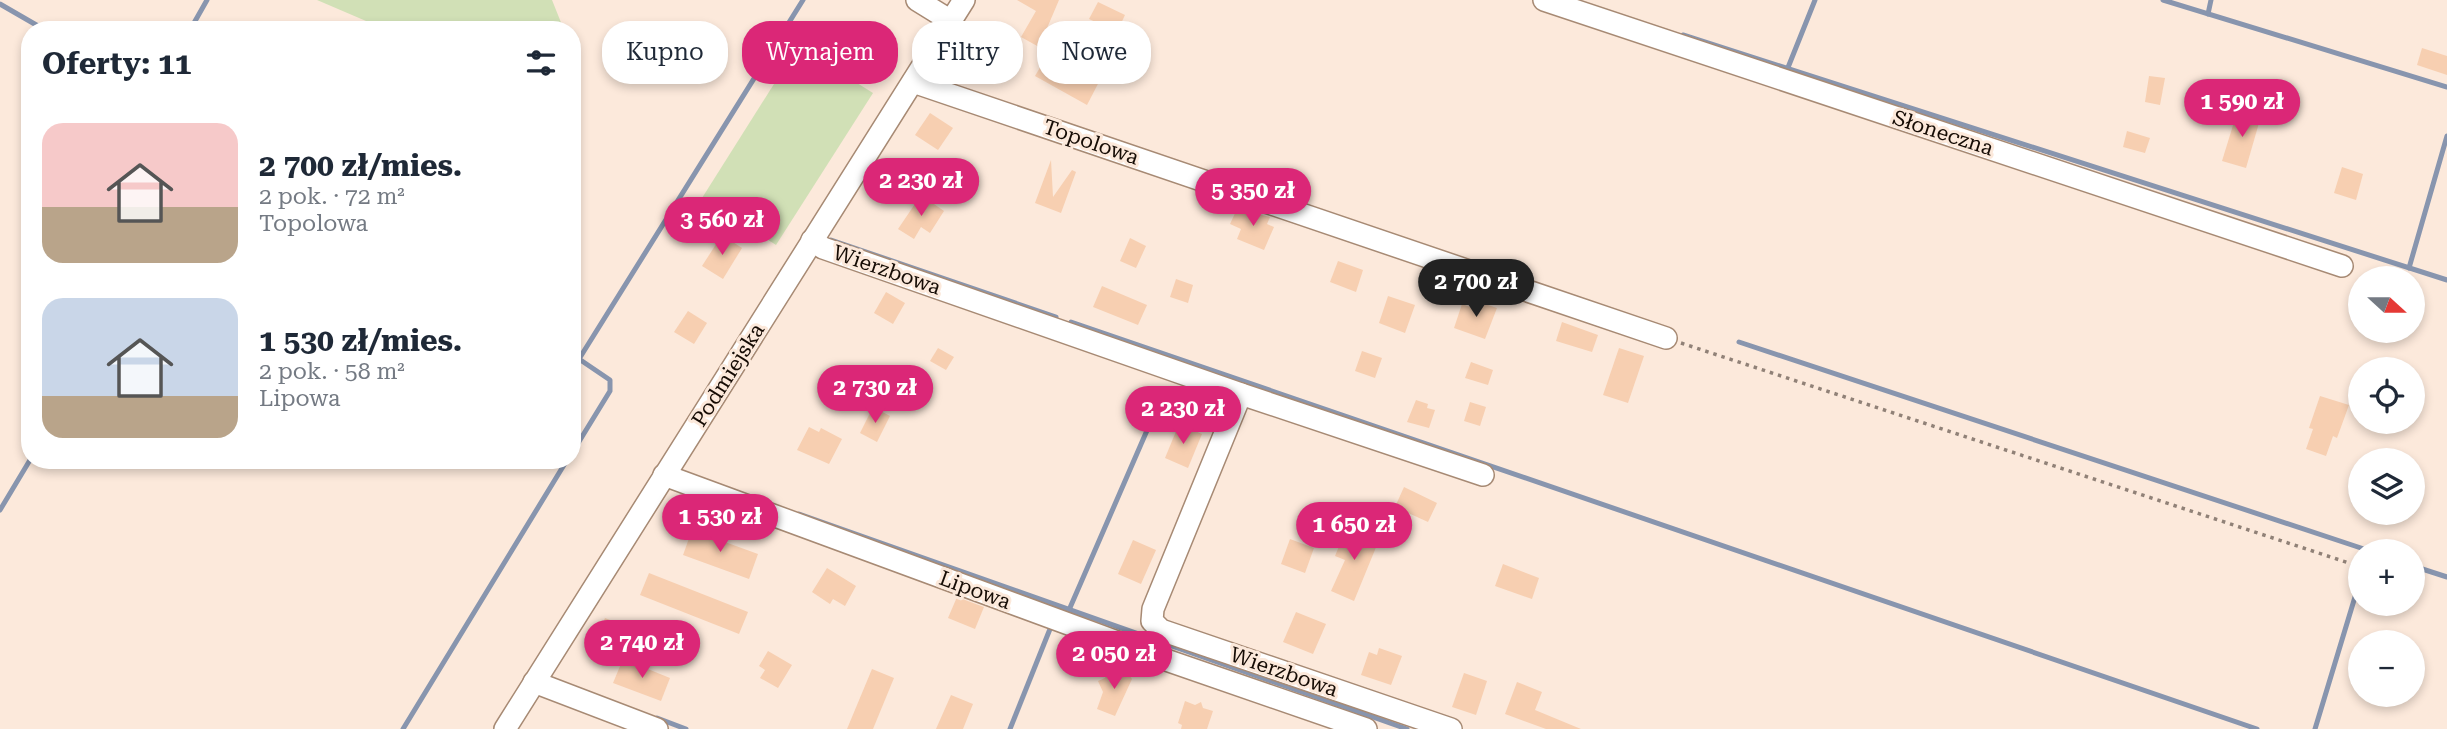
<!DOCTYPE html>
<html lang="pl">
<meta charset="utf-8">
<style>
body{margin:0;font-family:"Roboto Serif",serif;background:#f6f6f7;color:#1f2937;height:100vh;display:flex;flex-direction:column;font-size:26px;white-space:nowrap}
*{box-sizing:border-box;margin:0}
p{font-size:23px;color:#747a83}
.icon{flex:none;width:38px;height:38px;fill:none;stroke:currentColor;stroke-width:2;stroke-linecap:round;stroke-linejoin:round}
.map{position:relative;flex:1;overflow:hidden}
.details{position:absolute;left:21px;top:21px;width:560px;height:448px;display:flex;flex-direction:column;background:#fff;border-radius:28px;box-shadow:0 4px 10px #0003}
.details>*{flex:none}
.top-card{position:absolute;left:602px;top:21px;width:665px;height:63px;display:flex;gap:14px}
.needle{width:46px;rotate:111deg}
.buttons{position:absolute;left:2348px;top:266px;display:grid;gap:14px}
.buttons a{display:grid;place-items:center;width:77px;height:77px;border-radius:50%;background:#fff;box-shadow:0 4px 10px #0003;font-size:35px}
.price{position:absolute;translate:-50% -60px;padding:0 16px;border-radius:24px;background:#db2777;color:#fff;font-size:23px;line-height:46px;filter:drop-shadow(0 2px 4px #0008)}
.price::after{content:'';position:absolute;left:50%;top:42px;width:21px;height:16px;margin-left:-10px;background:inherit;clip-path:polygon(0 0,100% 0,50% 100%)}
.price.current{background:#222;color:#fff}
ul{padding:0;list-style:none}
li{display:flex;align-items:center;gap:21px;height:175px;padding:0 21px}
li span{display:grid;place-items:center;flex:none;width:196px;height:140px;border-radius:21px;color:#555}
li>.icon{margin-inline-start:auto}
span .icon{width:84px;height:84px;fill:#fffc;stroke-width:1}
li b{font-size:30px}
h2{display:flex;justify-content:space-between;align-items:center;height:84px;padding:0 21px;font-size:30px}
.pill{padding:0 24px;border-radius:28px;background:#fff;box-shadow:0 4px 10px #0003;font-size:24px;line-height:63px}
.pill.current{background:#db2777;color:#fff}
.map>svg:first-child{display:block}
</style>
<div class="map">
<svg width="2447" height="729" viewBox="0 0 2447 729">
<rect width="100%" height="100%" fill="#fce9db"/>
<g fill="#d1e0b6">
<polygon points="317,0 552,0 564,30 387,30"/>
<polygon points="798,46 873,93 776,245 702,198"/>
</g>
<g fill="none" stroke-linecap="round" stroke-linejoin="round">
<g stroke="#8895ae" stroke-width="5">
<polyline points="2163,0 2447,87"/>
<polyline points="0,4 45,30"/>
<polyline points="2208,14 2211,0"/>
<polyline points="190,30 207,0"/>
<polyline points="1683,35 2447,280"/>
<polyline points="1787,70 1815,0"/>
<polyline points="831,240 1056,317"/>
<polyline points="2409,268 2447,136"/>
<polyline points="1071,322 2257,729"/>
<polyline points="1739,342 2370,551"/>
<polyline points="572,453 610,391 610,380 579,359 803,0"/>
<polyline points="0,510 30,460"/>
<polyline points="799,514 1407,729"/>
<polyline points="2413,566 2447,577"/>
<polyline points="1069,610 1165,389"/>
<polyline points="657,718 686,729"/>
<polyline points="403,729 567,460"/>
<polyline points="1010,729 1050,629"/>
<polyline points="2315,729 2358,587"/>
</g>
</g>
<g fill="#f7cfb1">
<polygon points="1017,0 1059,0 1039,47 1021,37 1036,11"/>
<polygon points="1098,2 1125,15 1117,32 1089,19"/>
<polygon points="985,31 1002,43 991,58 975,47"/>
<polygon points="2422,48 2447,56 2447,75 2417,65"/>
<polygon points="1048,54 1100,80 1087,105 1035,76"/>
<polygon points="2149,76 2165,78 2160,105 2145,102"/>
<polygon points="2206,89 2222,93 2218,111 2202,108"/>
<polygon points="2238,109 2261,116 2246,168 2222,161"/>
<polygon points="930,113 953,128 938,150 915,135"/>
<polygon points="2127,131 2150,138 2145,153 2123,147"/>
<polygon points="1051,160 1053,197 1072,170 1076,172 1061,213 1035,203"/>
<polygon points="2342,167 2363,174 2356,200 2334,193"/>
<polygon points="921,195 944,211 930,233 921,227 914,239 898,229"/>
<polygon points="1237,209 1270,217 1267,224 1274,227 1264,250 1237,239 1241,229 1230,224"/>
<polygon points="722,235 742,248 723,279 702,266"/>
<polygon points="1130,238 1146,246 1136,268 1120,261"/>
<polygon points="1338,261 1363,270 1356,292 1330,282"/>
<polygon points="1176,279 1193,285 1188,303 1170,297"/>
<polygon points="1102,286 1147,305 1138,325 1093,307"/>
<polygon points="886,292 905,303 893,324 874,313"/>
<polygon points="1388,296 1415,305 1405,333 1379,323"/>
<polygon points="1476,301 1497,308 1485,339 1454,328 1462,304 1473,308"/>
<polygon points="688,311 707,323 694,344 674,332"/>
<polygon points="1562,322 1598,335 1592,352 1556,341"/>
<polygon points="938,348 954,357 946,370 930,361"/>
<polygon points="1619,348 1644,356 1628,403 1603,395"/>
<polygon points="1362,351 1382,358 1375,378 1355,371"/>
<polygon points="1471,362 1493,370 1488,385 1465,378"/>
<polygon points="2320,396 2349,405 2337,438 2333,436 2326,456 2306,449 2313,429 2309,428"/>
<polygon points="1416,400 1428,404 1427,408 1435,410 1429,428 1407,422"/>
<polygon points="1470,402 1486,407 1480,426 1464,421"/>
<polygon points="873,407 890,416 877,442 860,433"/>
<polygon points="1179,424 1202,434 1188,468 1165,458"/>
<polygon points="809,427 819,432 821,428 842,439 829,464 797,450"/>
<polygon points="1404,487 1437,503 1428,522 1395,507"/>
<polygon points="1347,527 1379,540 1354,601 1331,591 1345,560 1335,556"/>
<polygon points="692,530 758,554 749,579 683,555"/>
<polygon points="1290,539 1314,548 1305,573 1281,564"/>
<polygon points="1133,540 1156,550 1141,584 1118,574"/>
<polygon points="1503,564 1539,578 1532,599 1495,586"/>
<polygon points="827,568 856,586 845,606 833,599 830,604 812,592"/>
<polygon points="649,573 748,612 739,634 640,595"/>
<polygon points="957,597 984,607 975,629 948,618"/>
<polygon points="1296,612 1326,624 1313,654 1283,642"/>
<polygon points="605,618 623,625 617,639 599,632"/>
<polygon points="1379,648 1402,656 1391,685 1361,675 1369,652 1377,655"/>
<polygon points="768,651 792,665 778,688 760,678 765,670 759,666"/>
<polygon points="623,659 670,678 661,701 613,683"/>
<polygon points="872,669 894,678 873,729 847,729"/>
<polygon points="1108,670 1119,674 1126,670 1132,679 1115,716 1097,709 1103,692 1098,681 1105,678"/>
<polygon points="1464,673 1487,681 1476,715 1452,707"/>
<polygon points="1517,682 1542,692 1535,710 1581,729 1546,729 1505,714"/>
<polygon points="951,695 973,704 963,729 936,729"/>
<polygon points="1185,701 1195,705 1201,702 1203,708 1213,711 1207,729 1181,729 1182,725 1178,723"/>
</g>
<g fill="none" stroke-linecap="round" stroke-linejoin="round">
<defs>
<g id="street">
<polyline points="917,0 951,21"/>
<polyline points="1544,0 2342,266"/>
<polyline points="913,82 1666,338"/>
<polyline points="812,240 823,248 1241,394 1153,609 1152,621 1161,630 1451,729"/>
<polyline points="1241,394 1483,475"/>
<polyline points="664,475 1169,661 1366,729"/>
<polyline points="534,682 657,729"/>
<polyline points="505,729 964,0"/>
</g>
</defs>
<use href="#street" stroke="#a78a74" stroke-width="24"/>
<polyline stroke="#908177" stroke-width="3.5" stroke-dasharray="3.5 5" stroke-linecap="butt" points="1681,343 2361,567"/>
<use href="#street" stroke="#fff" stroke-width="21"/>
</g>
<g text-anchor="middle" stroke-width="6" stroke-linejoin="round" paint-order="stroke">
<g font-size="21" fill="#150b04" stroke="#fce9db">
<text transform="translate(1943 133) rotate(18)" y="7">Słoneczna</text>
<text transform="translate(1091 142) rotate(19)" y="7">Topolowa</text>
<text transform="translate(887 270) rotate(19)" y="7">Wierzbowa</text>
<text transform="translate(728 375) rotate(-58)" y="7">Podmiejska</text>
<text transform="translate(975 590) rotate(20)" y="7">Lipowa</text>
<text transform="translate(1284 672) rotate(19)" y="7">Wierzbowa</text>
</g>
</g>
</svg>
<div class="buttons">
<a><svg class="needle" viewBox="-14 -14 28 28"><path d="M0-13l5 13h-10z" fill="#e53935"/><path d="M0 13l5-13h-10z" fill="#747a83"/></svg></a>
<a><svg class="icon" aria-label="locate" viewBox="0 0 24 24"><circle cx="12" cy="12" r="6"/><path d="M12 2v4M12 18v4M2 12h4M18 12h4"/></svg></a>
<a><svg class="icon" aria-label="layers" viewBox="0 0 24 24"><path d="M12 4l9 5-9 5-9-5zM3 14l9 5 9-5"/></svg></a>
<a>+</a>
<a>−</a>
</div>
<b class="price" style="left:2242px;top:139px">1 590 zł</b>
<b class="price" style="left:921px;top:218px">2 230 zł</b>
<b class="price" style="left:1253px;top:228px">5 350 zł</b>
<b class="price" style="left:722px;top:257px">3 560 zł</b>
<b class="price current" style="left:1476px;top:319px">2 700 zł</b>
<b class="price" style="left:875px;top:425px">2 730 zł</b>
<b class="price" style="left:1183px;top:446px">2 230 zł</b>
<b class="price" style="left:720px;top:554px">1 530 zł</b>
<b class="price" style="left:1354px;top:562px">1 650 zł</b>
<b class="price" style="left:642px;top:680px">2 740 zł</b>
<b class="price" style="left:1114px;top:691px">2 050 zł</b>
<div class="top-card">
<a class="pill">Kupno</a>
<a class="pill current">Wynajem</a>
<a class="pill">Filtry</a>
<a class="pill">Nowe</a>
</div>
<section class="details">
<h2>Oferty: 11<svg class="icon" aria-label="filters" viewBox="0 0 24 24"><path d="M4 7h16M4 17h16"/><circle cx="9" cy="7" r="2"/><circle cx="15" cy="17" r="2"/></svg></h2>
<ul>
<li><span style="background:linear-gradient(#f6c9c9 60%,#b9a48a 0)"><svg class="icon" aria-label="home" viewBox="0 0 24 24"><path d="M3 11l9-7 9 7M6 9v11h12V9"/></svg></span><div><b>2 700 zł/mies.</b><p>2 pok. · 72 m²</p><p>Topolowa</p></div></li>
<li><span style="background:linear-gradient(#c9d6e8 70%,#b9a48a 0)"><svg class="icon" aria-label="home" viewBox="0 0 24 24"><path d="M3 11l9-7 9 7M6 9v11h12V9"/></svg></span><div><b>1 530 zł/mies.</b><p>2 pok. · 58 m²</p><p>Lipowa</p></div></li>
</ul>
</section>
</div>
